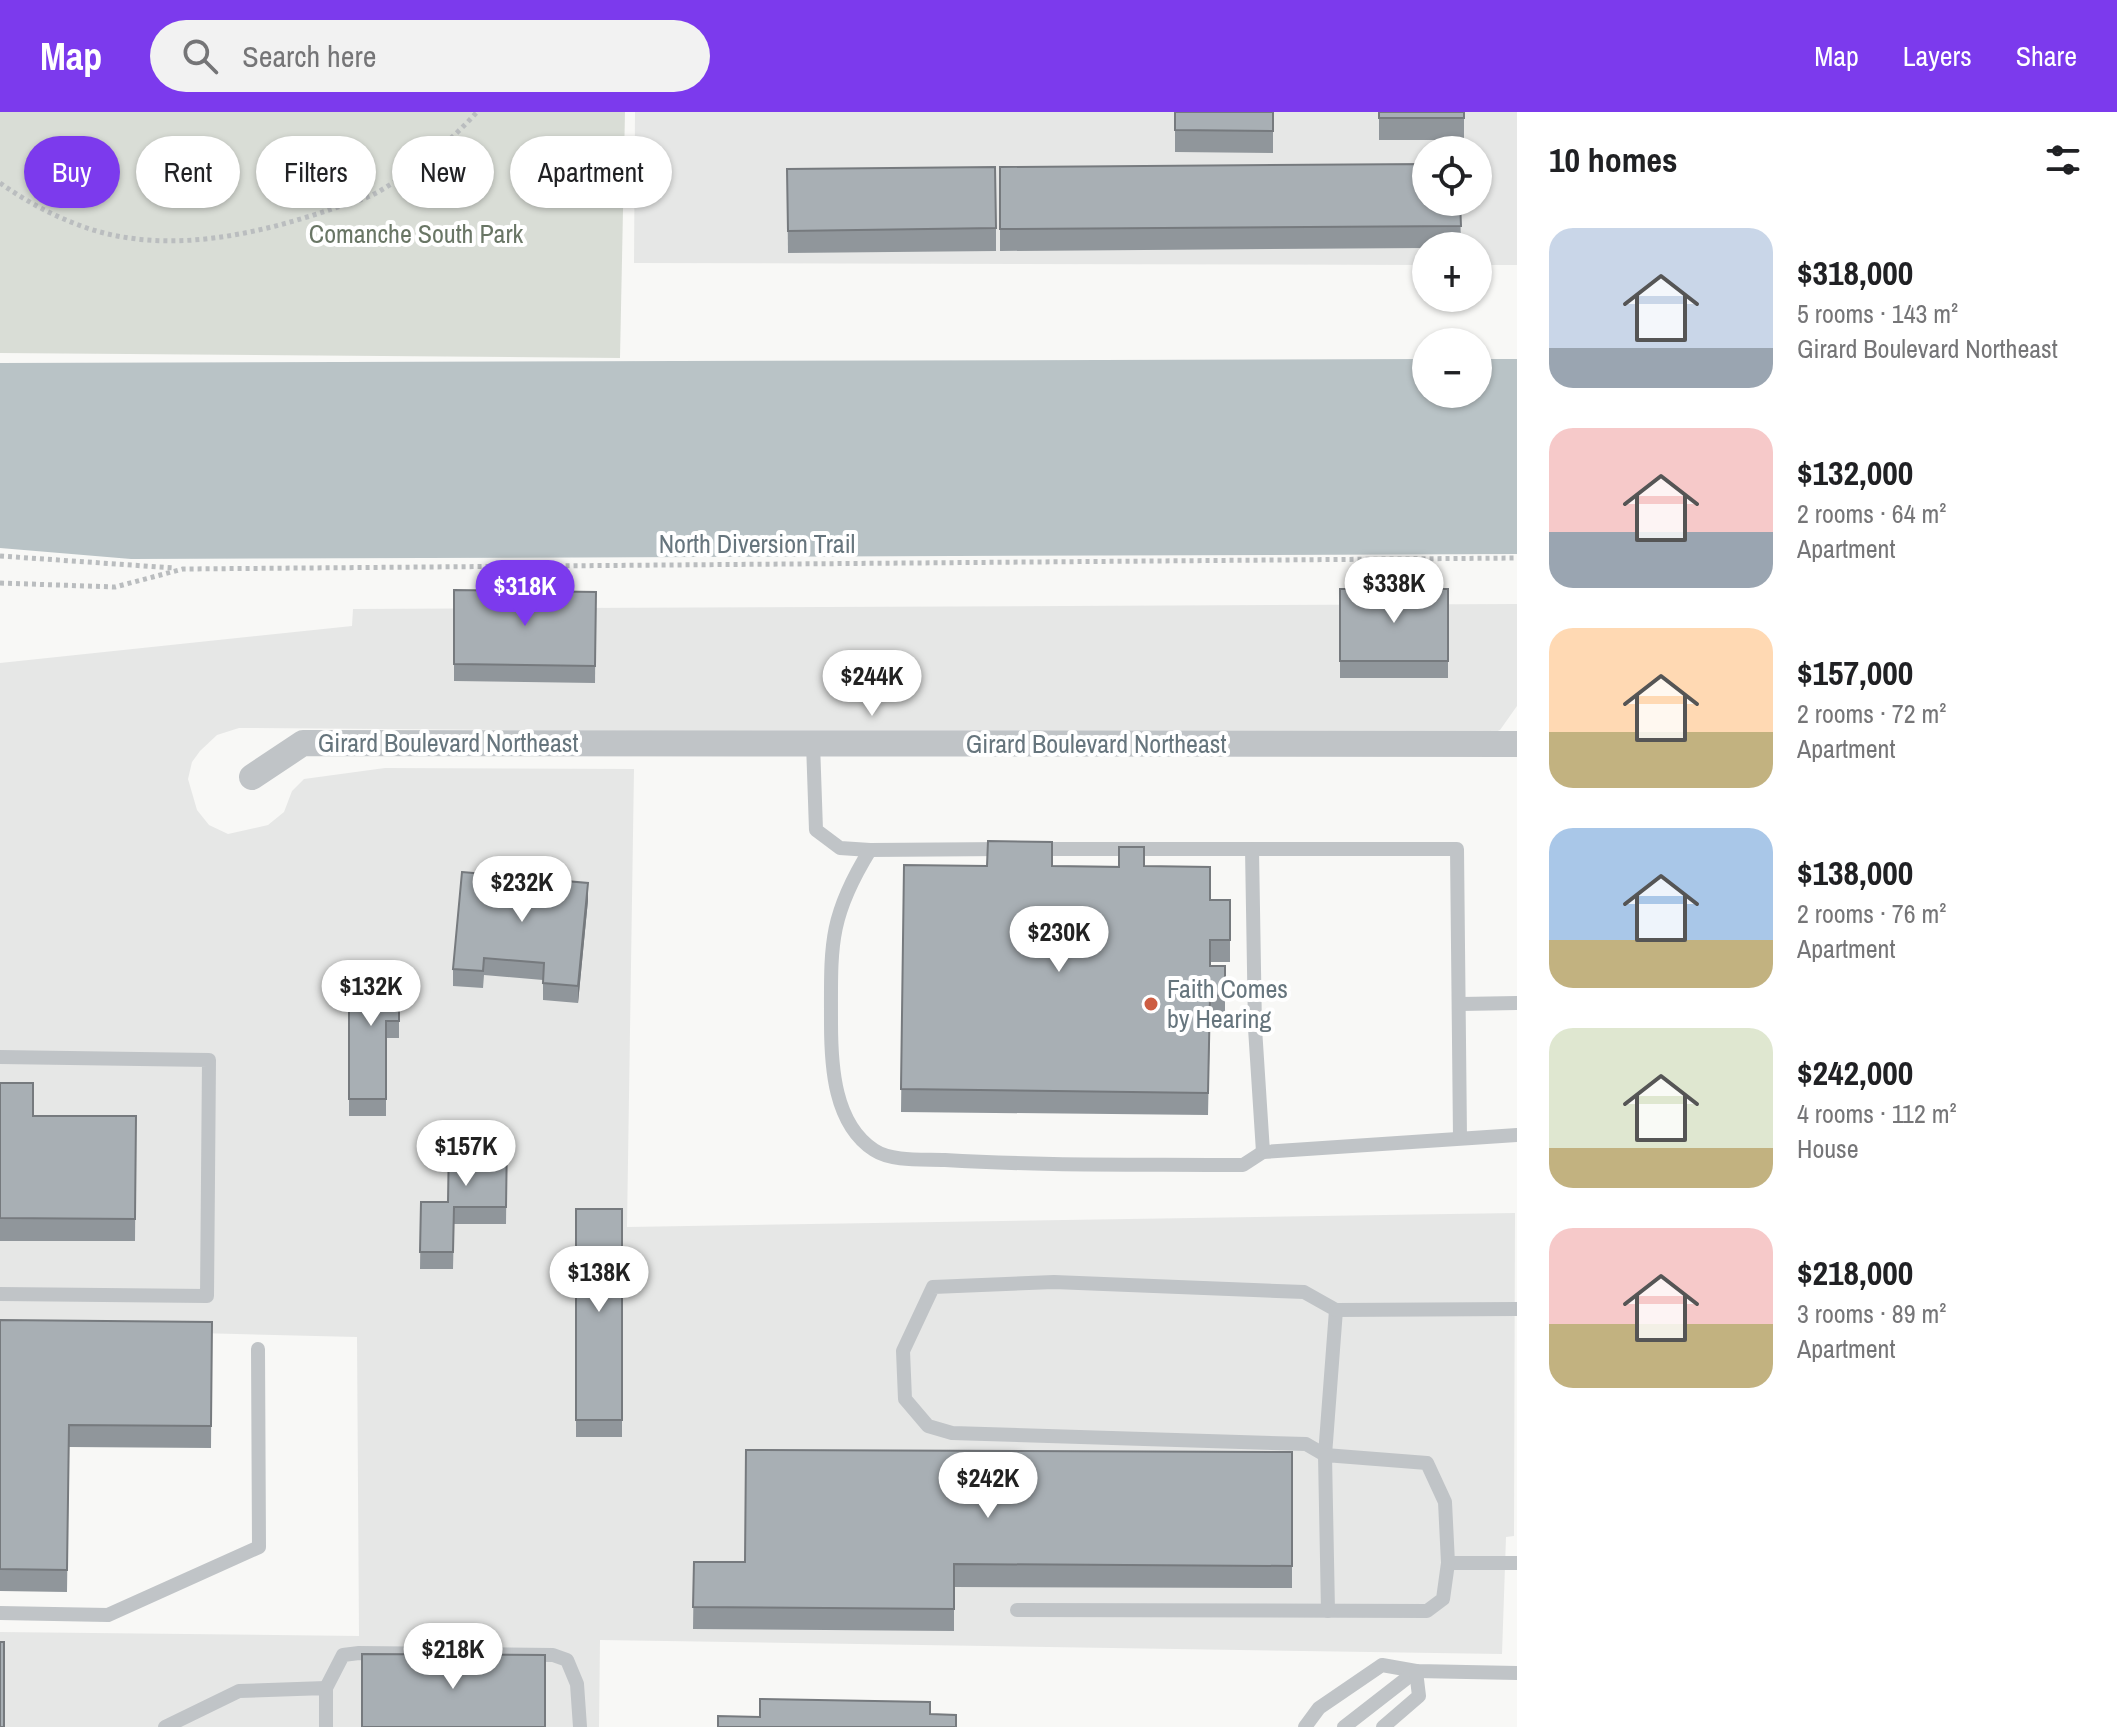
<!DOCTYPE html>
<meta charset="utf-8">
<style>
body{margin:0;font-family:"Archivo Narrow",sans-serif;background:#f2f2f2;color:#202124;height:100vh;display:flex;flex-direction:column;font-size:30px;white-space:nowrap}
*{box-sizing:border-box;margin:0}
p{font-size:26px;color:#757577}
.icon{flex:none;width:44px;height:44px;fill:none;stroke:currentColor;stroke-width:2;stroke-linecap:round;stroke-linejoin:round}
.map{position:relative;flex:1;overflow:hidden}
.drawer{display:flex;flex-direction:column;background:#fff;width:600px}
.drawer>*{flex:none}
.banner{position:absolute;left:24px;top:24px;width:760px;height:72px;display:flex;gap:16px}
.tools{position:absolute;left:1412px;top:24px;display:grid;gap:16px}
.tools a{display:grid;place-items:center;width:80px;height:80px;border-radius:50%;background:#fff;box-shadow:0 2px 6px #0004;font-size:40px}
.price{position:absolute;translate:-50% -68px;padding:0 18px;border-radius:28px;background:#fff;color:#222;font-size:26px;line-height:52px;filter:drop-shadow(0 2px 4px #0008)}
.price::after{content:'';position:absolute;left:50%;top:48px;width:24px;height:18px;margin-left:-12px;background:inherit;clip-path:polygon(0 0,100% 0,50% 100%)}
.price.on{background:#7c3aed;color:#fff}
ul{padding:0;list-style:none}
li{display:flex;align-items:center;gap:24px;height:200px;padding:0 32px}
li span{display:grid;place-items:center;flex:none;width:224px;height:160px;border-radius:24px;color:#555}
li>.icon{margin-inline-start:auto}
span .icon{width:96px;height:96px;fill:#fffc;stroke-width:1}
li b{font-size:34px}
h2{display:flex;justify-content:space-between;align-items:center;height:96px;padding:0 32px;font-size:34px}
.chip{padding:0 28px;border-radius:36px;background:#fff;box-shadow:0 2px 6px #0004;font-size:28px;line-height:72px}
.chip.on{background:#7c3aed;color:#fff}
header{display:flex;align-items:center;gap:48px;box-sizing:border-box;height:112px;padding:0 40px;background:#7c3aed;color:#fff}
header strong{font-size:38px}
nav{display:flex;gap:44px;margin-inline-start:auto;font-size:28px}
.search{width:560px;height:72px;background:#f2f2f2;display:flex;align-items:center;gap:20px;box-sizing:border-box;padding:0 28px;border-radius:44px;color:#757577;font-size:30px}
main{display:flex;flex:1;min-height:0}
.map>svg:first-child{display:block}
</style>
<header>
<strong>Map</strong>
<div class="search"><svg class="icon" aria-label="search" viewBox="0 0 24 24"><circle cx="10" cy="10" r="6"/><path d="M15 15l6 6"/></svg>Search here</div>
<nav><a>Map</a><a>Layers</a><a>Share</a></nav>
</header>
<main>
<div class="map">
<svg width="1517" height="1615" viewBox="0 0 1517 1615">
<rect width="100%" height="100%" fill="#f8f8f6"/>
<g fill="#e6e7e6" fill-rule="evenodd">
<path d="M 635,0 L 1517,0 L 1517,153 L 1478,153 L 1478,134 L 1426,134 L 1426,153 L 634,151 ZM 1426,38 L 1478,38 L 1478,90 L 1426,90 Z"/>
<polygon points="1517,492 1517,594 1500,618 1483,625 239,616 217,623 200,639 192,650 188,667 197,698 209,713 228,722 268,713 284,700 292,679 304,667 385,656 634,657 627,1115 1515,1101 1514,1424 1506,1425 1502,1542 600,1528 599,1615 0,1615 0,1520 359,1524 357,1225 0,1216 0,551 352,514 353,497"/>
</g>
<polygon fill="#d9ddd6" points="0,0 625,0 620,246 0,241"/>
<polygon fill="#b9c3c6" points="1426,247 1426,282 1478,282 1478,247 1517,247 1517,442 131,447 0,436 0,251"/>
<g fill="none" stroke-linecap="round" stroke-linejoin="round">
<g stroke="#babdbf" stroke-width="5" stroke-dasharray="4 4" stroke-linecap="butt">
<path d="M 0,71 C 27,90 55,105 87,116 C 167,143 255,123 332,97 C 347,92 364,88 378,80 C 414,59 449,31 477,0"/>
<polyline points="0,444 174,456"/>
<polyline points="0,471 115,475 183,457 1517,446"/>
</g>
<g stroke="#c0c4c7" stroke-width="14">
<polyline points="813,631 816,718 840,736 870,738"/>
<path d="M 1005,737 L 870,738 C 828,806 831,834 831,911 C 831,954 834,1012 874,1038 C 892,1050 924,1047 945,1048 C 1044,1054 1144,1052 1243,1053 L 1263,1040 L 1517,1023"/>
<polyline points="1034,737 1457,737 1460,1025"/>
<polyline points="1252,737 1255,916 1263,1040"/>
<polyline points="1461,892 1517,891"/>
<polyline points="0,945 209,948 207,1184 0,1182"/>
<polygon points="1054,1170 1304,1180 1336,1198 1325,1343 1306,1332 952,1321 928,1314 905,1287 903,1239 933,1175"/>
<polyline points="1336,1198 1517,1197"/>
<polyline points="1017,1498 1427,1499 1443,1487 1448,1451 1517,1451"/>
<polyline points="1328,1499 1325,1343 1427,1351 1445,1390 1448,1451"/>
<polyline points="0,1501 108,1503 259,1435 258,1237"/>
<polyline points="326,1576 343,1543 359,1541 553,1543 567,1548 577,1572 580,1615"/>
<polyline points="165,1615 239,1579 326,1576 326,1615"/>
<polyline points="1305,1615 1319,1596 1382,1553 1416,1559 1517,1561"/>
<polyline points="1344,1615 1416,1559"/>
<polyline points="1383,1615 1419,1584 1416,1559"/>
</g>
<polyline stroke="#c0c4c7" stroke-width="26" points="252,665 303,631 1517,632"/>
</g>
<g fill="#90969b">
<polygon points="1175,0 1273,0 1273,41 1175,40"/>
<rect x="1379" y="0" width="85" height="28"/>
<polygon points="1000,55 1460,90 1461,134 1426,134 1426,136 1000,139"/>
<polygon points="787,57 996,116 996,139 788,141"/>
<rect x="1340" y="477" width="108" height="89"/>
<polygon points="454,478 596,480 595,571 454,569"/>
<polygon points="904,753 1144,754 1210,788 1230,788 1230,850 1210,850 1210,854 1225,854 1225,906 1210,905 1208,1003 901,1000"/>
<polygon points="588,788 578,891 543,888 543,868 484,863 483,876 453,874 453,857"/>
<polygon points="399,854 399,926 386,926 386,1004 349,1004 349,855"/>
<polygon points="0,971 33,1004 136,1004 135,1129 0,1129"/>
<polygon points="507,1026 506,1112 454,1112 453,1157 420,1157 421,1090 448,1090"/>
<rect x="576" y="1097" width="46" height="228"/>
<polygon points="0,1208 212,1210 211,1336 69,1335 67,1480 0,1479"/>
<polygon points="1292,1340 1292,1476 954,1475 954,1519 693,1517 694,1450 745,1450"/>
</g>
<polygon fill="#767a7e" points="588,771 588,788 578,891 578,874"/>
<g fill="#a8afb4" stroke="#767a7e" stroke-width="2">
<polygon points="1175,0 1273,0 1273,19 1175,18"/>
<rect x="1379" y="0" width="85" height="6"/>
<polygon points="1426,52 1426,90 1460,90 1461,114 1000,117 1000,55"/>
<polygon points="995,55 996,116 788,119 787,57"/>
<rect x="1340" y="477" width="108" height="72"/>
<polygon points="454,478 596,480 595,554 454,552"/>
<polygon points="988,729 1052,730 1052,754 1119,755 1119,735 1144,735 1144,754 1210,755 1210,788 1230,788 1230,828 1210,828 1210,854 1225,854 1225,884 1210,883 1208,981 901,977 904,753 987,754"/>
<polygon points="462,760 588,771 578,874 543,871 544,851 484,846 483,859 453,857"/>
<polygon points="399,854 399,909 386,909 386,987 349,987 349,855"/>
<polygon points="0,971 33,971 33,1004 136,1004 135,1107 0,1106"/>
<polygon points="449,1025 507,1026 506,1095 454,1095 453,1140 420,1140 421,1090 448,1090"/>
<rect x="576" y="1097" width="46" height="211"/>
<polygon points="0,1208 212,1210 211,1314 69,1313 67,1458 0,1457"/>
<polygon points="746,1338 1292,1340 1292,1454 954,1452 954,1497 693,1495 694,1450 745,1450"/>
<rect x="0" y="1530" width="4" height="85"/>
<polygon points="362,1542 545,1543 545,1615 362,1615"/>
<polygon points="760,1587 930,1590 930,1602 956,1603 956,1615 718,1615 718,1604 760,1605"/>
</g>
<circle fill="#cd5d42" stroke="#fff" stroke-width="3" cx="1151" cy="892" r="8"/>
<g text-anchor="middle" stroke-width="8" stroke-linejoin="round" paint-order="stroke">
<g font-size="26" fill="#697665" stroke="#fff">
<text x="416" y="131">Comanche South Park</text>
</g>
<g font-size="26" fill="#66757d" stroke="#fff">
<text x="757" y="441">North Diversion Trail</text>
<text x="448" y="640">Girard Boulevard Northeast</text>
<text x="1096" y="641">Girard Boulevard Northeast</text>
</g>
<g font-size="26" fill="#66757d" stroke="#fff" text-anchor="start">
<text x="1167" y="886">Faith Comes<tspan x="1167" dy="30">by Hearing</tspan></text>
</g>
</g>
</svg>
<div class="tools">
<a><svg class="icon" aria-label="locate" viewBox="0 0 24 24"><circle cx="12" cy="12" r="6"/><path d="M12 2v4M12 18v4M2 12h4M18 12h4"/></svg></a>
<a>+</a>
<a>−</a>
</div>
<b class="price" style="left:1394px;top:513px">$338K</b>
<b class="price on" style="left:525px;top:516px">$318K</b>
<b class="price" style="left:872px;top:606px">$244K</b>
<b class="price" style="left:522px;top:812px">$232K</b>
<b class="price" style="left:1059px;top:862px">$230K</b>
<b class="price" style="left:371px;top:916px">$132K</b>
<b class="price" style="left:466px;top:1076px">$157K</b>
<b class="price" style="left:599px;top:1202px">$138K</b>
<b class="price" style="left:988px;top:1408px">$242K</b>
<b class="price" style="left:453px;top:1579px">$218K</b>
<div class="banner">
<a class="chip on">Buy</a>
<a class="chip">Rent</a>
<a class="chip">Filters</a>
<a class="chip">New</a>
<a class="chip">Apartment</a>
</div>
</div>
<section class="drawer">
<h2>10 homes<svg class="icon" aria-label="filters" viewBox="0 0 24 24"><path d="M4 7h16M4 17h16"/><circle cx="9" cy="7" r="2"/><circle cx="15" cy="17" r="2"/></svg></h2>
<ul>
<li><span style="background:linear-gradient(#c9d6e8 75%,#9aa5b1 0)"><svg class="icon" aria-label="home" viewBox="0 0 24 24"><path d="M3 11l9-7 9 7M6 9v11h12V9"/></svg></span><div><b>$318,000</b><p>5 rooms · 143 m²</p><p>Girard Boulevard Northeast</p></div></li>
<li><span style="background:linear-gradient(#f6c9c9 65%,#9aa5b1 0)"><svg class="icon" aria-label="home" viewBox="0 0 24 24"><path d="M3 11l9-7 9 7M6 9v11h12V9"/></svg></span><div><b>$132,000</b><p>2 rooms · 64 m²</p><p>Apartment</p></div></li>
<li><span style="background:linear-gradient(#ffd9b3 65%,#c2b280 0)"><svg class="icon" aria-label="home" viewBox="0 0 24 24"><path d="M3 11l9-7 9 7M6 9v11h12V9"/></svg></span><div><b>$157,000</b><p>2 rooms · 72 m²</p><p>Apartment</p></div></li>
<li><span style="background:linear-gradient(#a9c7e8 70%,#c2b280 0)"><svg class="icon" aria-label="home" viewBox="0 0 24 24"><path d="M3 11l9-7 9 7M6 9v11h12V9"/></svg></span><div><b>$138,000</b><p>2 rooms · 76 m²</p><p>Apartment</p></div></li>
<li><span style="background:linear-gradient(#dfe7d0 75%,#c2b280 0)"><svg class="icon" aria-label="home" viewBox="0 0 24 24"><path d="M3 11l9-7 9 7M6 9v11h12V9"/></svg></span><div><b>$242,000</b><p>4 rooms · 112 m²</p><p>House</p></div></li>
<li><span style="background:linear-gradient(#f6c9c9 60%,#c2b280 0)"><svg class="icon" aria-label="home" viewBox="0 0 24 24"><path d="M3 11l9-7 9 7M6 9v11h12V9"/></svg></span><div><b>$218,000</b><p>3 rooms · 89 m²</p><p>Apartment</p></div></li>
</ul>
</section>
</main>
